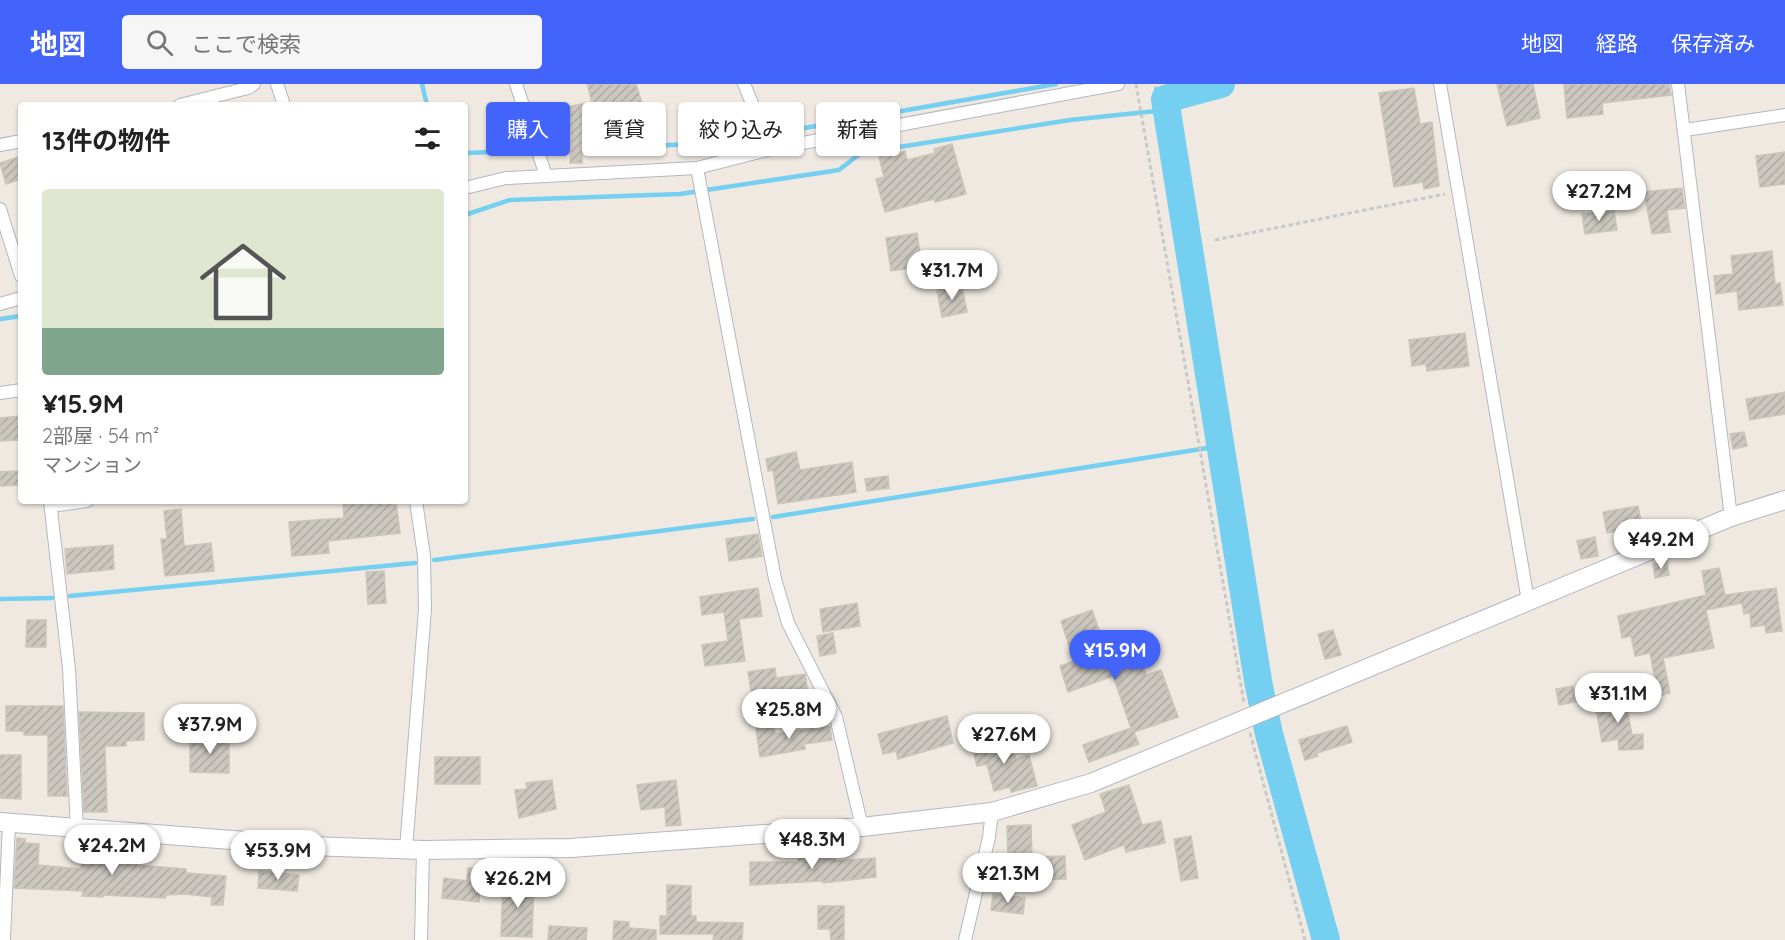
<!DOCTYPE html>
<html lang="ja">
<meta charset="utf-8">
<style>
body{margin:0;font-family:Quicksand,"Noto Sans JP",sans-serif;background:#f6f6f6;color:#222;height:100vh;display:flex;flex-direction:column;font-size:22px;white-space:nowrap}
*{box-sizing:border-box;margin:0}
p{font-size:20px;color:#767676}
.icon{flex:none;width:33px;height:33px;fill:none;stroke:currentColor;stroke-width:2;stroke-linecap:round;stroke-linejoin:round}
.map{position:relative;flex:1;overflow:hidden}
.sheet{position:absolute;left:18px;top:18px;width:450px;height:402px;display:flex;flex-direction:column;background:#fff;border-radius:6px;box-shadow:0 2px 4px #0004}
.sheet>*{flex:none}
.hud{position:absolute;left:486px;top:18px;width:570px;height:54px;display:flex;gap:12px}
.price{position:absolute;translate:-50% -51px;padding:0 14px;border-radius:21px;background:#fff;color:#222;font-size:20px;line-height:39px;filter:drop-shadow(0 2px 3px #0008)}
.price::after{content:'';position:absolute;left:50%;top:36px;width:18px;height:14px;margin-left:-9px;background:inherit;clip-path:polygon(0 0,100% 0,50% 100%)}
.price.active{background:#4264fb;color:#fff}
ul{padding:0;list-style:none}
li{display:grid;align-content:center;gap:12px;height:318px;padding:0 24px}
li span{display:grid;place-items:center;height:186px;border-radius:6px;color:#555}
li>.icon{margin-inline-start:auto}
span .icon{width:108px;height:108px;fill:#fffc;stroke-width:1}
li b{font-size:26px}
h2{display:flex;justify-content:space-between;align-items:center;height:72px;padding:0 24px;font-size:26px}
.tag{padding:0 21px;border-radius:6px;background:#fff;box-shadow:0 2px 4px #0004;font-size:21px;line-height:54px}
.tag.active{background:#4264fb;color:#fff}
header{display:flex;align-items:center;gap:36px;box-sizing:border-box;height:84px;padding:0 30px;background:#4264fb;color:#fff}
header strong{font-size:28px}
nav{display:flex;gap:33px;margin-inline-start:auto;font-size:21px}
.search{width:420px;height:54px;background:#f6f6f6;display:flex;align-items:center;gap:15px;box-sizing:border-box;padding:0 21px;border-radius:6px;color:#767676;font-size:22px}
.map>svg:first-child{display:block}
</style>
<header>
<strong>地図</strong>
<div class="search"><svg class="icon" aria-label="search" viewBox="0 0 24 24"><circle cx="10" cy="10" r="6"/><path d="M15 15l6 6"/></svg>ここで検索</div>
<nav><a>地図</a><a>経路</a><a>保存済み</a></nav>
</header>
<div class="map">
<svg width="1785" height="856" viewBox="0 0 1785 856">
<defs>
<pattern id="building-hatch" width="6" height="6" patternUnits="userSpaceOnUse" patternTransform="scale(1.5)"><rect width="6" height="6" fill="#cbc7bf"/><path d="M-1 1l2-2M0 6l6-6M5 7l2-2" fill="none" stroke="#afaba4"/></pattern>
</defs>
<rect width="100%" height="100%" fill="#efe9e1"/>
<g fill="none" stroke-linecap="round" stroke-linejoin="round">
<g stroke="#75cff0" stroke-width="4.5">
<polyline points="422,0 427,21"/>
<polyline points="1156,5 1165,15"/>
<polyline points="776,49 1056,0"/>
<polyline points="546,66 721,59 754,53"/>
<polyline points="465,69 530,67"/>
<polyline points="465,131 510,116 680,110 839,86 861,69 1070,36 1166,26"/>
<polyline points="0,235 21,232"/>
<polyline points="773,433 1220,362"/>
<polyline points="434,476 753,435"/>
<polyline points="70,512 415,479"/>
<polyline points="0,515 52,514"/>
</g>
<polyline stroke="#75cff0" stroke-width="28" points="1221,0 1165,15 1258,597 1269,650 1326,856"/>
</g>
<g fill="url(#building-hatch)" stroke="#cbc5ba" stroke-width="1.5">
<polygon points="587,0 636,0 652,51 631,56 628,43 582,55 582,79 570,79 571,51 543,56 535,29 592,18"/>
<polygon points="1497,0 1533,0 1540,34 1507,42"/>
<polygon points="1564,0 1669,0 1671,11 1602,19 1603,30 1567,34"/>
<polygon points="1414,4 1420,40 1432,38 1439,102 1424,105 1423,98 1394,103 1379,9"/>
<polygon points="740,28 743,43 720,50 717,32"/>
<polygon points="952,60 966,110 935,118 934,115 885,128 876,95 884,93 879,73 905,67 907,76 935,69 934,65"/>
<polygon points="1785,68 1785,100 1760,103 1756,72"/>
<polygon points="21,72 21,95 6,100 0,79"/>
<polygon points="1682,104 1685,124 1667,126 1670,148 1652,150 1644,108"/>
<polygon points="1614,127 1617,146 1585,150 1582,130"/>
<polygon points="917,149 922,183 891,187 886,154"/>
<polygon points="1772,167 1775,200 1780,199 1783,221 1739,226 1737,207 1716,210 1714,192 1733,190 1731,172"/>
<polygon points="962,202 967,228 942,233 937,206"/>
<polygon points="1465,249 1469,282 1427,287 1426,280 1412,282 1409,256"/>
<polygon points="1785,308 1785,330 1750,336 1746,315"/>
<polygon points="21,332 21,356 0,357 0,334"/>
<polygon points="1744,348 1747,362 1733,365 1730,350"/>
<polygon points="796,368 800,386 852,378 856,408 778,420 773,386 768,387 766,375"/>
<polygon points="19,387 20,401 0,402 0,388"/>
<polygon points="888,392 889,404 867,407 865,395"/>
<polygon points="366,417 396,417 400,449 328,457 329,469 292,472 289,438 344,434 343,420"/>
<polygon points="1638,422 1642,443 1607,449 1603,428"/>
<polygon points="181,425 184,462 211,459 214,487 165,492 161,455 167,455 164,427"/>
<polygon points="758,450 762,472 729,477 726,455"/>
<polygon points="1595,453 1598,472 1581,475 1577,457"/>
<polygon points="113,461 114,485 67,490 65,465"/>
<polygon points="1667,477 1669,491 1655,494 1653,480"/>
<polygon points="1719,484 1725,511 1776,504 1782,547 1766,549 1765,541 1751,543 1750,529 1744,530 1742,519 1706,526 1714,564 1663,574 1670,609 1658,612 1650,569 1635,572 1631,552 1622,554 1618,532 1706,511 1702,487"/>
<polygon points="384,487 386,519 368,520 366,488"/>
<polygon points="758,504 762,532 739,535 745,577 705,582 702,561 728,557 724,528 702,531 700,513"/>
<polygon points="857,519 860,542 823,548 820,525"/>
<polygon points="1092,526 1104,560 1131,550 1146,591 1161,586 1178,633 1134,648 1139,660 1089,678 1083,661 1131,644 1113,592 1068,608 1060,582 1074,577 1061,537"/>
<polygon points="27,536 46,536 46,563 26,563"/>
<polygon points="1333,546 1341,571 1325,575 1318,550"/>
<polygon points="833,549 836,569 820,572 817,552"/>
<polygon points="775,584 776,594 805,590 808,609 780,613 780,609 752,613 748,588"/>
<polygon points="1573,602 1576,618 1559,621 1556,605"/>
<polygon points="1624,608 1632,651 1643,650 1643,665 1619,666 1618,655 1602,658 1596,625 1612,622 1610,610"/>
<polygon points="6,622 63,622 67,712 48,712 48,651 24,651 24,647 6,647"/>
<polygon points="79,628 144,629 144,656 126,657 126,662 105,662 107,728 84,728"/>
<polygon points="947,632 953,659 898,675 896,667 883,670 878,650"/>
<polygon points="830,642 832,656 804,660 805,665 760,673 756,645 774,643 775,650"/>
<polygon points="1347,642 1352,658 1317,669 1318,672 1305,676 1299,656"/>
<polygon points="983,651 985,660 1005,655 1009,671 1014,670 1016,675 1029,671 1037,702 1011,708 1010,703 994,707 987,680 977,682 970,654"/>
<polygon points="190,654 229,654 229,689 190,688"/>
<polygon points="0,671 21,671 21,715 0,714"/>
<rect x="435" y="673" width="45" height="27"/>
<polygon points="552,696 556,725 519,734 515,706 527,705 526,699"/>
<polygon points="676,696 681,741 666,742 665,723 641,726 637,701"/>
<polygon points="1129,701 1142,741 1161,737 1165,759 1126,768 1124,761 1085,776 1072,741 1106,728 1100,710"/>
<polygon points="1031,741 1032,772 1008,773 1007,742"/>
<polygon points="1191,752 1198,794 1181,797 1174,755"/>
<polygon points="17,754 25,755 25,759 39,760 38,781 81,785 83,758 107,760 106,774 138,776 137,781 186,785 186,789 226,792 223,821 211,821 212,813 184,810 166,811 165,814 103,811 103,813 82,812 83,807 14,804"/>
<polygon points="835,770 836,777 875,774 876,793 823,799 823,797 750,801 750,778 798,778 798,773"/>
<polygon points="1065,772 1066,795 1034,796 1034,773"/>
<polygon points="468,784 482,785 479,818 442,814 444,794 467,797"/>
<polygon points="259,787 299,791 297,807 258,804"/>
<polygon points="503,798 534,799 532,853 501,852"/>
<polygon points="667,801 691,802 691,832 696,832 696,838 743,839 742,856 713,856 714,850 660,850 660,832 667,832"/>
<polygon points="993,810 1025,814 1023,830 991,826"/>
<polygon points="818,822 844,822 844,856 831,856 830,845 818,845"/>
<polygon points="614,837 629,838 629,844 656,846 656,856 613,856"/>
<polygon points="549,842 587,844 586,856 548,856"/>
</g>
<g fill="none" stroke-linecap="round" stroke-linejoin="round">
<defs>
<g id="street">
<polyline points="277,0 284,21"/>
<polyline points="516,0 546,92"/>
<polyline points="744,0 771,65"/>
<polyline points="1440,0 1528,517"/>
<polyline points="1678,0 1731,433"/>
<polyline points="180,21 248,4 254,0"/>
<polyline points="1685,46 1785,31"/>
<polyline points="0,61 21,57"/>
<polyline points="697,84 775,495 788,539 836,633 862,743"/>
<polyline points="465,104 506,94 697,84 771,65 1118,0"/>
<polyline points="0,125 21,192"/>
<polyline points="0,220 21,214"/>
<polyline points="0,309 21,306"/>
<polyline points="50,417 69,585 77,745"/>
<polyline points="51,422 87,417"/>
<polyline points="406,765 425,525 424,472 416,417"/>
<polyline points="4,856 9,739"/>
<polyline points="421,856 423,766"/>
<polyline points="965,856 989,753 992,728"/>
</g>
<polyline id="secondary" points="0,738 309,762 423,766 571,764 862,743 992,728 1091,699 1731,433 1785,416"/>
</defs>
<use href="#street" stroke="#b4b7c1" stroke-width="14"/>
<use href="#secondary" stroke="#b4b7c1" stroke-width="20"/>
<g stroke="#c9c9c9" stroke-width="3" stroke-dasharray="4.5 3" stroke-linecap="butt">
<polyline points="1136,0 1244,619"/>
<polyline points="1215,156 1445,110"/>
<polyline points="1250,649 1305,856"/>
</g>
<use href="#street" stroke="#fff" stroke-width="12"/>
<use href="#secondary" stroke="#fff" stroke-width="18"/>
</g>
</svg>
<b class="price" style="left:1599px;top:138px">¥27.2M</b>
<b class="price" style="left:952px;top:217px">¥31.7M</b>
<b class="price" style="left:1661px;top:486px">¥49.2M</b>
<b class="price active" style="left:1115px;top:597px">¥15.9M</b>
<b class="price" style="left:1618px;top:640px">¥31.1M</b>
<b class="price" style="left:789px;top:656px">¥25.8M</b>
<b class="price" style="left:210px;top:671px">¥37.9M</b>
<b class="price" style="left:1004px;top:681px">¥27.6M</b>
<b class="price" style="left:812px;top:786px">¥48.3M</b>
<b class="price" style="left:112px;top:792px">¥24.2M</b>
<b class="price" style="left:278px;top:797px">¥53.9M</b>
<b class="price" style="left:1008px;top:820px">¥21.3M</b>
<b class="price" style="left:518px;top:825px">¥26.2M</b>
<div class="hud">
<a class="tag active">購入</a>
<a class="tag">賃貸</a>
<a class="tag">絞り込み</a>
<a class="tag">新着</a>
</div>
<section class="sheet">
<h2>13件の物件<svg class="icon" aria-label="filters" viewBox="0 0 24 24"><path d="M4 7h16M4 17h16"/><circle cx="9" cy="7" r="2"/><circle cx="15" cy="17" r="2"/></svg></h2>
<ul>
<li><span style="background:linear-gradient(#dfe7d0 75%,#7fa58c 0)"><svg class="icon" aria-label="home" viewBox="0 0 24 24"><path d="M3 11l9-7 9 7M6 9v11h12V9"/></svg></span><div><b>¥15.9M</b><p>2部屋 · 54 m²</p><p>マンション</p></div></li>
</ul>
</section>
</div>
